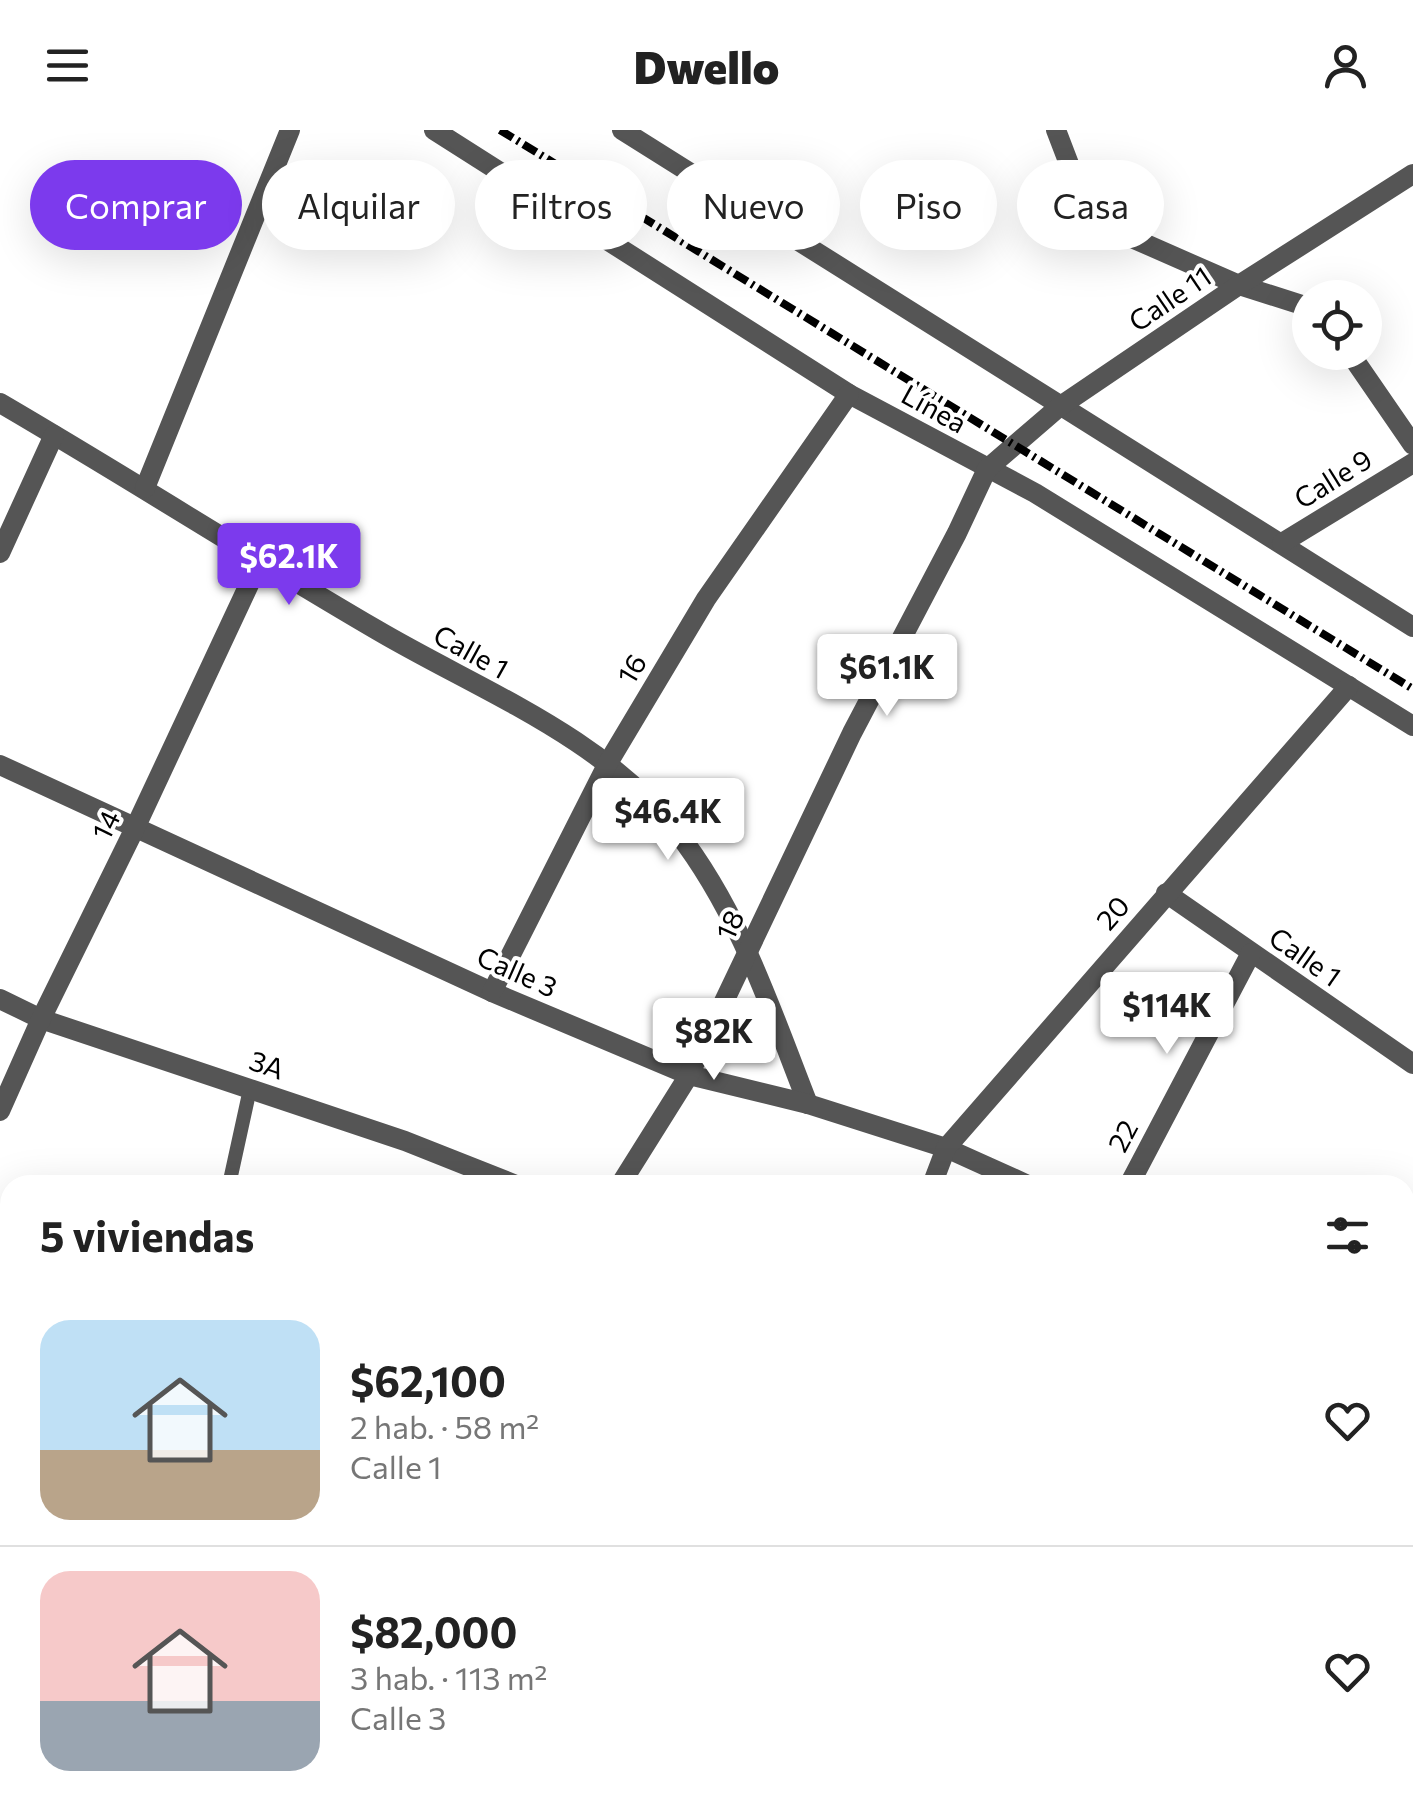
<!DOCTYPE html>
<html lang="es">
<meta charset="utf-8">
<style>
body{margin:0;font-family:Commissioner,sans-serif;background:#f2f2f2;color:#222;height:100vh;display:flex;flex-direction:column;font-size:38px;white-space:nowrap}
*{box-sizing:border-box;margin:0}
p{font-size:32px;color:#767676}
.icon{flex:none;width:55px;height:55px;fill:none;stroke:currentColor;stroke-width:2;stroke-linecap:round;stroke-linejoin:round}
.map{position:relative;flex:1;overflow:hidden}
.side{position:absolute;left:0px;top:1045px;width:1415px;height:642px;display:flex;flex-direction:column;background:#fff;border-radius:30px 30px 0 0;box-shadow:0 10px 40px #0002}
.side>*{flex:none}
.hud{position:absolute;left:30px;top:30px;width:1355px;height:90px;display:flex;gap:20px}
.fabs{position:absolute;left:1292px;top:150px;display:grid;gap:20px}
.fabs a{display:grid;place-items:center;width:90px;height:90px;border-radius:50%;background:#fff;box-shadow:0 10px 40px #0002;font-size:50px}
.price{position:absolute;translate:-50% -85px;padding:0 22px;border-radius:10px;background:#fff;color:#222;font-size:32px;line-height:65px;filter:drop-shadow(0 2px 5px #0008)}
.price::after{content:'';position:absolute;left:50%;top:60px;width:30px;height:22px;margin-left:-15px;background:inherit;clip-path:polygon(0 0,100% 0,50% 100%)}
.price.active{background:#7c3aed;color:#fff}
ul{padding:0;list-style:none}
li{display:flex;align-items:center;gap:30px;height:250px;padding:0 40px}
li+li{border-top:2px solid #e0e0e0}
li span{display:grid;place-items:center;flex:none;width:280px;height:200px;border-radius:30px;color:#555}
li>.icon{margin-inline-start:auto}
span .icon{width:120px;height:120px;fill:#fffc;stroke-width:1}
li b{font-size:42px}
h2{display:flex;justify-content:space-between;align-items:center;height:120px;padding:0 40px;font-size:42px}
.chip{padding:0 35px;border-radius:45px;background:#fff;box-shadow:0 10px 40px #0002;font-size:35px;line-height:90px}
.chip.active{background:#7c3aed;color:#fff}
header{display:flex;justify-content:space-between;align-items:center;height:130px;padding:0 40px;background:#fff;font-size:45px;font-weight:800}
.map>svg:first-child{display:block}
</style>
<header><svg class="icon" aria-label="menu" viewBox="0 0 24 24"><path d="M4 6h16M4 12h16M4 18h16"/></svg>Dwello<svg class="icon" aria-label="person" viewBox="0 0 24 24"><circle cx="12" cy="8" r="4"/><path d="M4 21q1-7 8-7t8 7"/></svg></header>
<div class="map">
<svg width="1413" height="1687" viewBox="0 0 1413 1687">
<rect width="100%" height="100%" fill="#fff"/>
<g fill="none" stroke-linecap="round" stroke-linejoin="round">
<polyline stroke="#555" stroke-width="14" points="229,1055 250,959"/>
<g stroke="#555" stroke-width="20">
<polyline points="434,0 849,264 1035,363 1413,596"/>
<polyline points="622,0 1413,497"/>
<polyline points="1056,0 1074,47 1125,105 1239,155 1302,175 1310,183"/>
<polyline points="1349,222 1413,315"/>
<path d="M 0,273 C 127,347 250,426 377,500 C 479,560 602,606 677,702 C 740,783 771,880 808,974"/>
<polyline points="145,358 290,0"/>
<polyline points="1282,413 1413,333"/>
<polyline points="0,423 54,305"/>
<polyline points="0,635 492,862 689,945 808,974 946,1018 1028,1055"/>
<polyline points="1166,763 1413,934"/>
<polyline points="492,862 608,633 706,469 849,264"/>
<polyline points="0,869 41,889 405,1011 516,1055"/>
<polyline points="0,981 41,889 136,696 260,431"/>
<polyline points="620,1055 689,945 852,603 957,403 987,339 1059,277 1239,155 1413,44"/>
<polyline points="932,1055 946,1018 1349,556"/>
<polyline points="1129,1055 1251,823"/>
<polyline points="0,1093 10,1094"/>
<polyline points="1405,1246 1413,1250"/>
<polyline points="0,1600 10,1601"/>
<polyline points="1405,1647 1413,1649"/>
<polyline points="472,1678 519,1687"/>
<polyline points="386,1687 386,1678"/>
<polyline points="872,1687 874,1678"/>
</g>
<polyline stroke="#000" stroke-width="8" stroke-dasharray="15 5 2.5 5" stroke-linecap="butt" points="500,0 1413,559"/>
</g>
<g text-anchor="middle" stroke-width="8" stroke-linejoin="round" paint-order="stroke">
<g font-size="28" fill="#000" stroke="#fff">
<text transform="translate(1170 169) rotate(-34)" y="10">Calle 11</text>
<text transform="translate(934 279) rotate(29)" y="10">Línea</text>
<text transform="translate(1333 349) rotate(-32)" y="10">Calle 9</text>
<text transform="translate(471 522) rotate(29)" y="10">Calle 1</text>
<text transform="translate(632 539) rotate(-59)" y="10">16</text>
<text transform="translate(106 695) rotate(-64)" y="10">14</text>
<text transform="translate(1113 783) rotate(-49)" y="10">20</text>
<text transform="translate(730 795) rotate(-65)" y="10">18</text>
<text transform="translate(1305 827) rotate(35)" y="10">Calle 1</text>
<text transform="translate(517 842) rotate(24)" y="10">Calle 3</text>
<text transform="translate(267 935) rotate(19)" y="10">3A</text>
<text transform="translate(1123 1006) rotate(-62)" y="10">22</text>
</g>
</g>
</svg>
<div class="fabs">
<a><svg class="icon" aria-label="locate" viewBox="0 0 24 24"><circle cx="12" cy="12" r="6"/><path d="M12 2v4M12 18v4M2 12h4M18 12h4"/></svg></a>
</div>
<b class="price active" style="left:289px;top:478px">$62.1K</b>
<b class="price" style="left:887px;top:589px">$61.1K</b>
<b class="price" style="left:668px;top:733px">$46.4K</b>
<b class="price" style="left:1167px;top:927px">$114K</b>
<b class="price" style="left:714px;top:953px">$82K</b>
<div class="hud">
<a class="chip active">Comprar</a>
<a class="chip">Alquilar</a>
<a class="chip">Filtros</a>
<a class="chip">Nuevo</a>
<a class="chip">Piso</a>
<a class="chip">Casa</a>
</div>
<section class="side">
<h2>5 viviendas<svg class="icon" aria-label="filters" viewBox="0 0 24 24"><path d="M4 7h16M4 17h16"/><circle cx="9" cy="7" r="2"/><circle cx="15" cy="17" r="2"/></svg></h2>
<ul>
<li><span style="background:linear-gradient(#bfe0f5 65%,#b9a48a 0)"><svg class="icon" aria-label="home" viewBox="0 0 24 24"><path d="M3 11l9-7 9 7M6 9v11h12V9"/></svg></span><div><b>$62,100</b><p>2 hab. · 58 m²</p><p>Calle 1</p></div><svg class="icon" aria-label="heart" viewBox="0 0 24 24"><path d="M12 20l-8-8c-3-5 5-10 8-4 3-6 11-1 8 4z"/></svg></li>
<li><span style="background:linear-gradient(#f6c9c9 65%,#9aa5b1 0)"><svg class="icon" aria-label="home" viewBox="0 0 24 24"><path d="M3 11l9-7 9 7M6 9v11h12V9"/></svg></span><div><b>$82,000</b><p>3 hab. · 113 m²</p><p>Calle 3</p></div><svg class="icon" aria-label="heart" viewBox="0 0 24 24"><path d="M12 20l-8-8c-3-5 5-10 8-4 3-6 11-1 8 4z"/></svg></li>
</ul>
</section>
</div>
